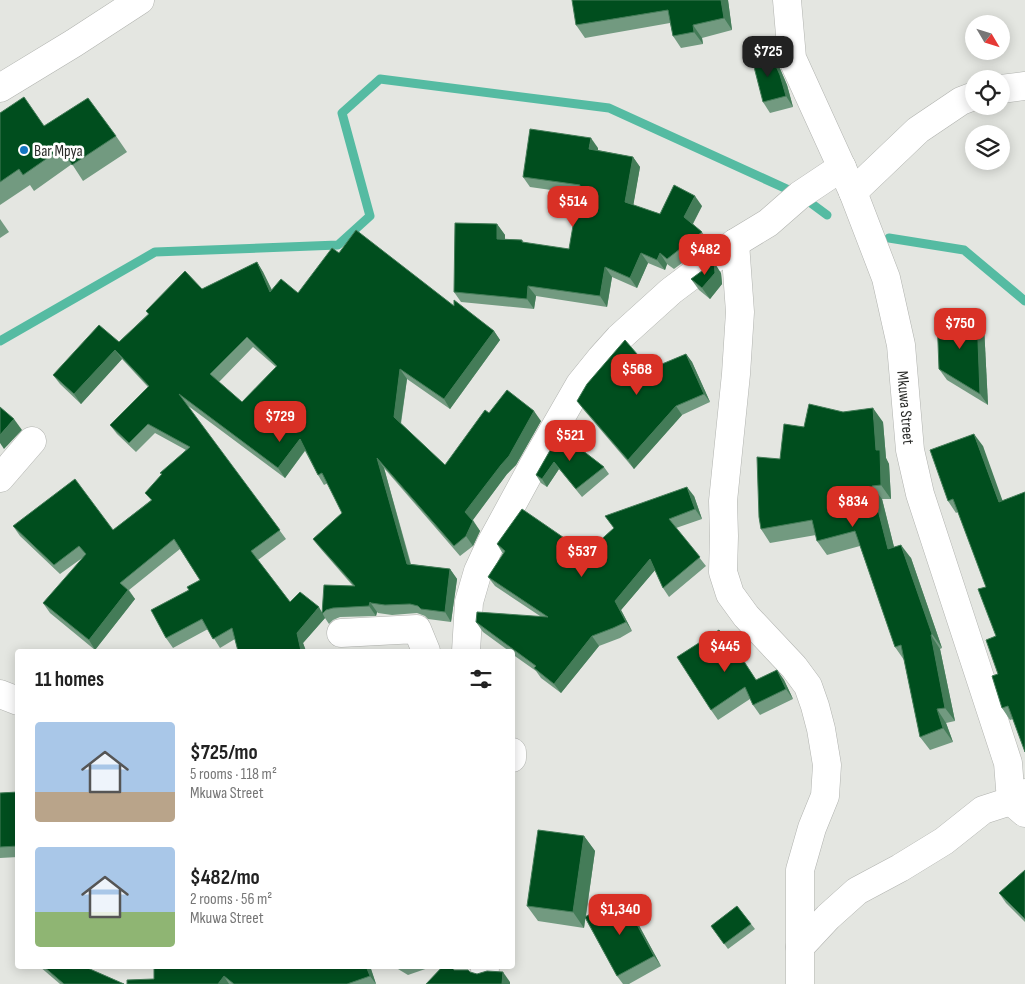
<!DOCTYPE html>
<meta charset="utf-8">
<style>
body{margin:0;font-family:"Sofia Sans Condensed",sans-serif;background:#f6f6f6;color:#222;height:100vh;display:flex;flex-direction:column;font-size:19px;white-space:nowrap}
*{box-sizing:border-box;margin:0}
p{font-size:16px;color:#767676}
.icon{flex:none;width:28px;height:28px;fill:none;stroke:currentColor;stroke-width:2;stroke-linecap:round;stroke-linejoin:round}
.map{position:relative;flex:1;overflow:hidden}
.drawer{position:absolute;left:15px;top:649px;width:500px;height:320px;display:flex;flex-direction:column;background:#fff;border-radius:5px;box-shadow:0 2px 12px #0003}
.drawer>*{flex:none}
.needle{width:32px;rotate:128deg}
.controls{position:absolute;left:965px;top:15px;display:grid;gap:10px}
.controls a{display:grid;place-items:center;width:45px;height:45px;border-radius:50%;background:#fff;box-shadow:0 2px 12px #0003;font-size:25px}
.price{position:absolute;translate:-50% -42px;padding:0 11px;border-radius:10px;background:#d93025;color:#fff;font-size:16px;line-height:32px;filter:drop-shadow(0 1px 2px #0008)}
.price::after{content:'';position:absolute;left:50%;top:30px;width:15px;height:11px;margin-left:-8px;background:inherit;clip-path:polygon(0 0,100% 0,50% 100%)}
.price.current{background:#222;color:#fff}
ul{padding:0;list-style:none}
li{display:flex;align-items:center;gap:15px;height:125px;padding:0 20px}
li span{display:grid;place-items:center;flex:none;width:140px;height:100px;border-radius:5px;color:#555}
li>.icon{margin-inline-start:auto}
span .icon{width:60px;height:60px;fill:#fffc;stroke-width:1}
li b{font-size:21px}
h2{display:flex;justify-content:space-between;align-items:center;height:60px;padding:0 20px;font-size:21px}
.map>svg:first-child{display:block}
</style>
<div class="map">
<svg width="1025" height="984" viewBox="0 0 1025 984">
<rect width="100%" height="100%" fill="#e4e6e1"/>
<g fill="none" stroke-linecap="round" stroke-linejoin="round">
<g stroke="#55bba2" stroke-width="9">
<polyline points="889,238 964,250 1025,301"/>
<polyline points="0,341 155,252 338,245 370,216 342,113 380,79 609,108 800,195 827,215"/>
</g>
<defs>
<g id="street">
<path id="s1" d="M 787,0 L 792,58 L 853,192 L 886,278 L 901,345 L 910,450 L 920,494 L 1008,763 L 1011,801 L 1025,813"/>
<polyline points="0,88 74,43 140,0"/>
<polyline points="1001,89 1025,86"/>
<polyline points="853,192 918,130 961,101 974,96"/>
<polyline points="735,243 740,312 736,374 723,501 724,536 723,572 730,594 746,616 794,667 808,686 815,706 821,729 827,765 825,796 812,828 800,870 800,947"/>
<polyline points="0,478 32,441"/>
<polyline points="341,633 417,629 426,651"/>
<polyline points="466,651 469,602 478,571 490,545 534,464 580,384 601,358 619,338 671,291 735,243 768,223 800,195 842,167"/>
<polyline points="0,694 18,701"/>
<polyline points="512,752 512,758"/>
<polyline points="485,969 485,966"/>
<polyline points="800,984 800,947 828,917 857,891 900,868 944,841 983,810 1011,801 1025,793"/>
</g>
</defs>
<use href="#street" stroke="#b1b3af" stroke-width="29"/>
<use href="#street" stroke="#fff" stroke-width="28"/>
</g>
<g fill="#729a80" fill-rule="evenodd">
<polygon points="728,0 732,30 702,38 703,44 681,48 673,36 670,23 585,38 576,25"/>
<polygon points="778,64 787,85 793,107 770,113 763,102"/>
<polygon points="0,113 44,126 116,136 127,152 83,181 72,164 34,191 30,185 0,205"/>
<polygon points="598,148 598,150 633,157 640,167 633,205 660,214 702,206 693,224 702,232 709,243 674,269 667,264 665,270 648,263 637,288 612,277 607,307 536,296 534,309 461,302 454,292 497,224 505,235 505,239 522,240 524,243 569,249 579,194 530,187 523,177"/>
<polygon points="0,219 9,232 0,238"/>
<path d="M 339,253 L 454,306 L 494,331 L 500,340 L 450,409 L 407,379 L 401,424 L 445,465 L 489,413 L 541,421 L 516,465 L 507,474 L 473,520 L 480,531 L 473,546 L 460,556 L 384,468 L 411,564 L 450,569 L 457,579 L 451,622 L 428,619 L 425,616 L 417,613 L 392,615 L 378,613 L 377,612 L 376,616 L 340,617 L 333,620 L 329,624 L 325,618 L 303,643 L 306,651 L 238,651 L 235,639 L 220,648 L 208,629 L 173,648 L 166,638 L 189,590 L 200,580 L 180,549 L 129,590 L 135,599 L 95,650 L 50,613 L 43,603 L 85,556 L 60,574 L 20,536 L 13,526 L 113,530 L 151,500 L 145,493 L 186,450 L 155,433 L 136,452 L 117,434 L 110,425 L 148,387 L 122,359 L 81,404 L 60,384 L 53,375 L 119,342 L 148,314 L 146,311 L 202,289 L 257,262 L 263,272 L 272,290 L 298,293 ZM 253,347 L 276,367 L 242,402 L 219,382 ZM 187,405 L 285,478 L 305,451 L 318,475 L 324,485 L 328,483 L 342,513 L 313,539 L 320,548 L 353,586 L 322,613 L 290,602 L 258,560 L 286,539 Z"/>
<polygon points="721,273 722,284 710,299 699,290 691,279"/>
<polygon points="977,315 984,326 988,405 947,380 939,369 949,325"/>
<polygon points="686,354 692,362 710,402 682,415 634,469 583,409 577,401"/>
<polygon points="843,412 883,422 886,458 889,464 891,499 882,499 894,547 911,558 942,648 940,649 955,721 946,723 953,742 930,750 920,737 904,660 895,647 860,546 827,555 817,541 816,535 770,543 761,529 780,459 804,427"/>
<polygon points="560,433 604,467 609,474 582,497 559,469 547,487 541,483 536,475"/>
<polygon points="983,446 1013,719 1010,720 1002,708 998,674 996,636 986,587 958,512 956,513 948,501"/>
<polygon points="694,496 702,519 676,528 706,566 669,597 663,588 655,570 621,610 632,631 620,638 599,646 561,693 541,678 536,671 512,654 512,651 509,651 483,632 476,622 540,616 495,586 488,577 503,554 497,544 586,553 614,528 605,516"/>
<polygon points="734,646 756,680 777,670 784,680 793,699 760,715 753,705 750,699 718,720 711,710 731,648"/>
<polygon points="18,792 18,857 0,858 0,793"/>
<polygon points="584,836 595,851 586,916 622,897 629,907 661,966 629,984 623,984 617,976 585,918 584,928 538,921 527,906"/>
<polygon points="1025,870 1025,922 1006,903 999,893"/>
<polygon points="737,906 755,929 728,949 711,926"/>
<polygon points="39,966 83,966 124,984 60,984"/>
<polygon points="154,966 370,966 376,984 127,984 154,979"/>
<polygon points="393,966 434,966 408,975"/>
</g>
<g fill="#447c58">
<polygon points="721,0 728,0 732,30 724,18"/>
<polygon points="693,25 702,38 703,44 694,32"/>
<polygon points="770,53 778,64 787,85 793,107 786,96"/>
<polygon points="591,138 598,148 597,159 589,149"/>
<polygon points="633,157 640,167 632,213 625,202"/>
<polygon points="695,196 702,206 691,227 684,217"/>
<polygon points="497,224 505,235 505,249 497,239"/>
<polygon points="641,253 648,263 637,288 630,278"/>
<polygon points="660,253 667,264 665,270 657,260"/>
<polygon points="257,262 263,272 277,301 270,292"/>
<polygon points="714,262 721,273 722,284 710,299 702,288"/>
<polygon points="605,267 612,277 607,307 600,296"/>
<polygon points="528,286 536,296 534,309 527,299"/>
<polygon points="977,315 984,326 988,405 980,394"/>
<polygon points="494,331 500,340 450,409 444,399"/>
<polygon points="115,350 122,359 81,404 74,394"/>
<polygon points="686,354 692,362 710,402 704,394"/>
<polygon points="400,369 407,379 400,427 394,417"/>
<polygon points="676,406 682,415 634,469 628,460"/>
<polygon points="873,408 883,422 886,458 889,464 891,499 881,485 876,450"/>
<polygon points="534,411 541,421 516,465 507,474 472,521 465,512"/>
<polygon points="14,419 22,430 4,449 0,443 0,435"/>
<polygon points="974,434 983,446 1007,513 999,502"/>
<polygon points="300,439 306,449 285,478 278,468"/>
<polygon points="377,458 384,468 413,574 407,564"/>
<polygon points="554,462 559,469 547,487 542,479"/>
<polygon points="872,486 882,499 898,563 888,549"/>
<polygon points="687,487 694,496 702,519 695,509"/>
<polygon points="473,521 480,531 473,546 466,536"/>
<polygon points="901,545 911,558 942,648 932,634"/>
<polygon points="650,559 656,569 621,610 632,631 626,622 615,601"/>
<polygon points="450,569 457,579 451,622 445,612"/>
<polygon points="128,590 135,599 95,650 89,640"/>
<polygon points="370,602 377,612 376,616 369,606"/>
<polygon points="319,607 325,618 303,643 306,651 301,651 297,633"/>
<polygon points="931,635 940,649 955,721 945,708"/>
<polygon points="592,636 599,646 561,693 554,684"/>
<polygon points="777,670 784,680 793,699 786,689"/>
<polygon points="937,709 946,723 953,742 943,728"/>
<polygon points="584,836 595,851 584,928 573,912"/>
<polygon points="622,897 629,907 661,966 654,956"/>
<polygon points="366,966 370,966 376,984 370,976"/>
<polygon points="503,972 510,982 510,984 502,984"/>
<polygon points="224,976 229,984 218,984"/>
</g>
<g fill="#004e1e" stroke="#447c58" fill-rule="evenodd">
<polygon points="572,0 721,0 724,18 693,25 694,32 673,36 668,10 576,25"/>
<polygon points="770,53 780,75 786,96 763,102 752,59"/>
<polygon points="24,97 44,126 88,98 116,136 72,165 62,148 23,175 19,169 0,182 0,113"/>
<polygon points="530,129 591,138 589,149 633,157 625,202 660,214 674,185 695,196 684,217 702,232 667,259 660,253 657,260 641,253 630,278 605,267 600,296 528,286 527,299 454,292 455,223 497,224 497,239 522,240 522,242 569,249 580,185 523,177"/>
<path d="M 356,230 L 454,306 L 454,300 L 494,331 L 444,399 L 400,369 L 394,417 L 445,465 L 485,410 L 489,413 L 507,390 L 534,411 L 509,456 L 501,465 L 465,512 L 473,521 L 466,536 L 454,546 L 377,458 L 407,564 L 450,569 L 445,612 L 421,609 L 418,606 L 410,604 L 385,605 L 371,603 L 370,602 L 369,606 L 333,608 L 326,610 L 322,614 L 324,585 L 355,586 L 313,539 L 342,513 L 322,473 L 318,475 L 300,439 L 278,468 L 179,394 L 280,530 L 251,551 L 290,602 L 300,592 L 319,607 L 297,633 L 301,651 L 238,651 L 232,628 L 213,639 L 202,619 L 166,638 L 151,610 L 189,590 L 187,587 L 200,580 L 174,539 L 120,583 L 128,590 L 89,640 L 43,603 L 86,554 L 79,546 L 54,565 L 13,526 L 75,479 L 113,530 L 152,500 L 145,493 L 162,474 L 160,473 L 190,447 L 148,424 L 129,443 L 110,425 L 149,386 L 115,350 L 74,394 L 53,375 L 99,325 L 119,342 L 149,314 L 146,311 L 185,271 L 202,289 L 257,262 L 270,292 L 281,279 L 298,293 L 332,248 L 339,253 ZM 247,337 L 277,366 L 242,402 L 210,374 Z"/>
<polygon points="714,262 715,273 702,288 691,279"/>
<polygon points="977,315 980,394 939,369 937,317 949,325 948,316"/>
<polygon points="625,340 650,369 686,354 704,394 676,406 628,460 577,401 587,384"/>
<polygon points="809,404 843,412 873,408 876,450 880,450 881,485 872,486 888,549 901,545 932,634 931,635 945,708 937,709 943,728 920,737 901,645 895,647 855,531 817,541 812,520 761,529 759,517 757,457 780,459 784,424 804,427"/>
<polygon points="0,407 14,419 0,435"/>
<polygon points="560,433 604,467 576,489 554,462 542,479 536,475"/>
<polygon points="974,434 999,502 1025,492 1025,752 1008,706 1002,708 992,676 998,674 986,640 996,636 978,589 986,587 953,499 948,501 930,450"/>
<polygon points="687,487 695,509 669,519 700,557 663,588 650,559 615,601 626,622 613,628 592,636 554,684 534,668 536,666 476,622 477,612 548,617 488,577 505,551 497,544 522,509 586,553 614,528 605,516"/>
<polygon points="719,630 731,648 734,646 756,680 777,670 786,689 753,705 745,687 711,710 677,657"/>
<polygon points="18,792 18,846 0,847 0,793"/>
<polygon points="538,830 584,836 573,912 527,906"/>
<polygon points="1025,870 1025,919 999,893"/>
<polygon points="622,897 654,956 617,976 585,917"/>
<polygon points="737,906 751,924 724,944 711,926"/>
<polygon points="43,966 83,966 124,984 64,984"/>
<polygon points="154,966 366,966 370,976 347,984 234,984 224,976 218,984 127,984 127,980 154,979"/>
<polygon points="443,966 451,966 454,970 468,970 470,972 477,974 487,971 503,972 502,984 426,984"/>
</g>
<circle fill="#1375c1" stroke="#fff" stroke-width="2" cx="24" cy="150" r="5"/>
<g text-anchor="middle" stroke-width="5" stroke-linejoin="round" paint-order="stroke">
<g font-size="16" fill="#2b2c2a" stroke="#fff" text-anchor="start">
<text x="34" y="156">Bar Mpya</text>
</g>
<g font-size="16" fill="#2b2c2a" stroke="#fff">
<text dy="6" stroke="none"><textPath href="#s1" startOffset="429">Mkuwa Street</textPath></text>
</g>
</g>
</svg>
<div class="controls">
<a><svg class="needle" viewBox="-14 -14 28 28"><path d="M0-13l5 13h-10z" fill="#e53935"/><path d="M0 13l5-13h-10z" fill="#767676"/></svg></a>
<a><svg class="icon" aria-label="locate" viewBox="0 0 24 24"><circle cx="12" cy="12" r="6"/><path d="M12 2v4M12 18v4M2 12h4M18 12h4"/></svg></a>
<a><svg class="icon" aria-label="layers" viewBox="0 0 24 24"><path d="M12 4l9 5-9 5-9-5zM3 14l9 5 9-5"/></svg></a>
</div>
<b class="price current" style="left:768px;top:78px">$725</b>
<b class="price" style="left:573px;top:228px">$514</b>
<b class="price" style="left:705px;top:276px">$482</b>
<b class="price" style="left:960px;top:350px">$750</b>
<b class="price" style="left:637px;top:396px">$568</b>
<b class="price" style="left:280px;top:443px">$729</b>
<b class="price" style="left:570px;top:462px">$521</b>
<b class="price" style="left:853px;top:528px">$834</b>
<b class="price" style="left:582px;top:578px">$537</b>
<b class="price" style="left:725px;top:673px">$445</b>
<b class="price" style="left:620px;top:936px">$1,340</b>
<section class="drawer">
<h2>11 homes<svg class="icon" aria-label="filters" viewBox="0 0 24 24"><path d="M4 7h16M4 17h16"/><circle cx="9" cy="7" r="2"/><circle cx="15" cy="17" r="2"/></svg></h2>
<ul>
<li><span style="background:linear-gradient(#a9c7e8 70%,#b9a48a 0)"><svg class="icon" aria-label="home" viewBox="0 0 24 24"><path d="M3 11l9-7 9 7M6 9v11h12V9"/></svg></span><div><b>$725/mo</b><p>5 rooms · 118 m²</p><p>Mkuwa Street</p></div></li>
<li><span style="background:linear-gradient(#a9c7e8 65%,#8fb573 0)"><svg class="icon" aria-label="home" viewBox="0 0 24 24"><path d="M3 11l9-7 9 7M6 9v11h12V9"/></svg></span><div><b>$482/mo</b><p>2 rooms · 56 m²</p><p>Mkuwa Street</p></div></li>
</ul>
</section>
</div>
